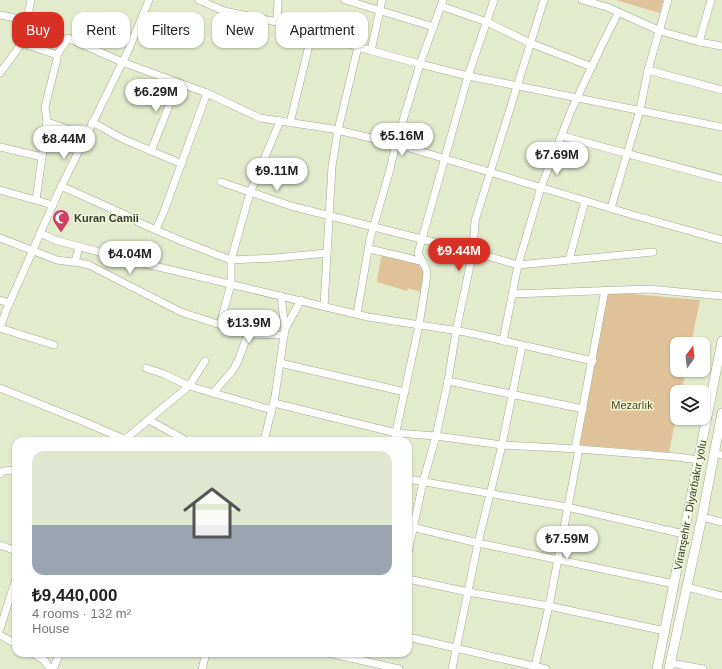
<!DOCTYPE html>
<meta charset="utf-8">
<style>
body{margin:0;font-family:Helvetica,sans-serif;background:#f6f6f6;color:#222;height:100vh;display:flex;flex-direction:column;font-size:15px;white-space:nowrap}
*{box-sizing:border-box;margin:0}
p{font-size:13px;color:#767676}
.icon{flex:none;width:22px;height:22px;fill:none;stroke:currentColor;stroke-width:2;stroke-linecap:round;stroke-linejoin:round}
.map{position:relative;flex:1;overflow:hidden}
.details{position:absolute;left:12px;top:437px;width:400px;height:220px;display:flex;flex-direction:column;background:#fff;border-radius:12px;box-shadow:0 1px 3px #0004}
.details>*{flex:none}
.hud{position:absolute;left:12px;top:12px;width:400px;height:36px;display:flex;gap:8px}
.needle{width:26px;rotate:15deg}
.tools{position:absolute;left:670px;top:337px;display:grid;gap:8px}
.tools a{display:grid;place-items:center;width:40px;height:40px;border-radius:8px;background:#fff;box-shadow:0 1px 3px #0004;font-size:20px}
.price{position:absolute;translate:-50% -34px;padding:0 9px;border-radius:14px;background:#fff;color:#222;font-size:13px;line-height:26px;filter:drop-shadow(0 1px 2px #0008)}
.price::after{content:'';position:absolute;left:50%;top:24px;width:12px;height:9px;margin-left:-6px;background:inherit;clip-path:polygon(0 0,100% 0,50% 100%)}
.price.current{background:#d93025;color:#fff}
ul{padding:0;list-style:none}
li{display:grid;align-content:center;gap:8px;height:212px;padding:0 20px}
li+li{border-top:1px solid #e0e0e0}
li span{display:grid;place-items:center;height:124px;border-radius:12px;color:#555}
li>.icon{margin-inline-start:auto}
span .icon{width:72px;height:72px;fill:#fffc;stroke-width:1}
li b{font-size:17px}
.chip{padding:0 14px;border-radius:12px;background:#fff;box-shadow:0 1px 3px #0004;font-size:14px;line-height:36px}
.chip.current{background:#d93025;color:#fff}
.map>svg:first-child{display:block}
</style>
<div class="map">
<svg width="722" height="669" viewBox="0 0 722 669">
<rect width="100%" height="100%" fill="#e2ebcc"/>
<g fill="#e0c298">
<polygon points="616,0 663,0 660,13"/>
<polygon points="383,256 416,261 425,270 421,292 408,288 407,291 377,282 381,257"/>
<polygon points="609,292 700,300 691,344 677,344 677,370 686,370 681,392 677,392 677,412 669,452 580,445 607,295"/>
</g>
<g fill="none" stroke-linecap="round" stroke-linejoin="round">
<defs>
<g id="minor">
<polyline points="199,0 224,11 282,23 358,47 420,64 468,76 722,127"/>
<polyline points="345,0 434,27"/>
<polyline points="582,0 607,7 660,31 699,42 722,46"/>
<polyline points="441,6 487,22 530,43 592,67"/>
<polyline points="0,15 26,20"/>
<polyline points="277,22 278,0"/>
<polyline points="699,42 711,0"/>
<polyline points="22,43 57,55"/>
<polyline points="371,51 382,0"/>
<polyline points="648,70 722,90"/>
<polyline points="0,73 22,43 31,0"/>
<polyline points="47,122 86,135"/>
<polyline points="92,122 123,139 182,164"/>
<polyline points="290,123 312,33"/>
<polyline points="562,136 722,179"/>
<polyline points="0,147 42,157"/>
<polyline points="151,151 178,83"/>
<polyline points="221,182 291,206 473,252 518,265 653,252"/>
<polyline points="61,186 130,217 142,224 184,242 231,260 275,258 327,253"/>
<polyline points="0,190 53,205"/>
<polyline points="36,200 47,122 45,107 57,59 57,55 68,38 122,62 207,93 260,118 333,129 396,144 633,215 722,240"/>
<polyline points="611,208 640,110 648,70 668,0"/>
<polyline points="156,229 163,214 207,93"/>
<polyline points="40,233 55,240 121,258 368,317 465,332 593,361"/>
<polyline points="0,238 57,260 80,263 89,265 181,312 248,334 284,335"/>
<path d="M 369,249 C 387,253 405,257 423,262"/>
<polyline points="569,260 585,201"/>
<polyline points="75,262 79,247"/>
<polyline points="512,294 649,289 722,296"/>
<polyline points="0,300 9,303"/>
<polyline points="324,306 332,166 338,130 358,47"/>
<polyline points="357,314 370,239 389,173 396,144 420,64 443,0"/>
<polyline points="220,324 231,284 231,260 250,193 280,121"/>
<polyline points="0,328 6,311 58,193 128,51 149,0"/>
<polyline points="0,328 54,345"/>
<polyline points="285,329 301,300"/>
<polyline points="503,341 518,265 541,187 571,111 601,47 618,13"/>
<polyline points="280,363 405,392"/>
<polyline points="146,368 164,374 189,386 272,410"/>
<polyline points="448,381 583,409"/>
<polyline points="0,388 87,423 128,441"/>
<polyline points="213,393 233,370 238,361 248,334"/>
<polyline points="274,403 396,433 436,436 502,445 579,449 677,457 699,460"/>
<polyline points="149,420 187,441"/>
<polyline points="123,441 189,386 205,361"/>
<polyline points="264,441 275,396 285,329 281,296"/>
<polyline points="394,441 419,325 426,282 427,271 418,253 468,76 494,0"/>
<polyline points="575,449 605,290"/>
<polyline points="714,453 722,455"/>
<polyline points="0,474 3,471 16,470"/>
<polyline points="408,479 567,507 684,534"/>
<polyline points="702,517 722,522"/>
<polyline points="408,526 478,543 674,584"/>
<polyline points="0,545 16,551"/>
<polyline points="408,553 423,482 436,436 448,381 456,331 473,252 475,221 544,0"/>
<polyline points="408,579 468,592 549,606 665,631"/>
<polyline points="687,587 722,596"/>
<polyline points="0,629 16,578"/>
<polyline points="0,635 16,644"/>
<polyline points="408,637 546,669"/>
<polyline points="32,653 44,660 50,669"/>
<polyline points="328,653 399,669"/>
<polyline points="671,663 703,669"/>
<polyline points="535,666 549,606 579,449"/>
<polyline points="53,669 60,653"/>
<polyline points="202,669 206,653"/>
<polyline points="452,669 478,543 502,445 522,346"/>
</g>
<g id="major">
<polyline points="657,669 722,341"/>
<polyline points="669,669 702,517 722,413"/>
</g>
</defs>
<use href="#minor" stroke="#a2aa8d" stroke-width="8"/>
<use href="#major" stroke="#a2aa8d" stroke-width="10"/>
<use href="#minor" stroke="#fff" stroke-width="7"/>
<use href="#major" stroke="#fff" stroke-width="9"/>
</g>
<defs>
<symbol id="mosque-pin" viewBox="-11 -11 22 30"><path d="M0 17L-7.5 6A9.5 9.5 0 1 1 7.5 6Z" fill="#cf3f61" stroke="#eff8d9"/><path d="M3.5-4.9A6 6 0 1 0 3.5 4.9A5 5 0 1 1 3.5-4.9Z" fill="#fff"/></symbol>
</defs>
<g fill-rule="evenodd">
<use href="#mosque-pin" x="51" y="208" width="20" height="27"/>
</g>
<g text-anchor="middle" stroke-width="3" stroke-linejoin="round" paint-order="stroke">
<g font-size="11" font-weight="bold" fill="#383b2f" stroke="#eff8d9" text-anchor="start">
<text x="74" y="222">Kuran Camii</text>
</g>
<g font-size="11" fill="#573e17" stroke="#eff8d9">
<text x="632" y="409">Mezarlık</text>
</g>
<g font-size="11" fill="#383b2f" stroke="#eff8d9">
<text transform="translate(690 505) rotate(-79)" y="4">Viranşehir - Diyarbakır yolu</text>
</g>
</g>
</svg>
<div class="tools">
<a><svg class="needle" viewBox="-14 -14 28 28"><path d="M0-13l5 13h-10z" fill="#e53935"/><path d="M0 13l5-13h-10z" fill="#767676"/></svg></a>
<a><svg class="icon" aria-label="layers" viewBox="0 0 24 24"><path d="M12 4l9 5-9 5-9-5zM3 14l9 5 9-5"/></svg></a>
</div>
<b class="price" style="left:156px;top:113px">₺6.29M</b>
<b class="price" style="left:402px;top:157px">₺5.16M</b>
<b class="price" style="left:64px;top:160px">₺8.44M</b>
<b class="price" style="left:557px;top:176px">₺7.69M</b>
<b class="price" style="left:277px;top:192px">₺9.11M</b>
<b class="price current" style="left:459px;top:272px">₺9.44M</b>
<b class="price" style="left:130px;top:275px">₺4.04M</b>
<b class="price" style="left:249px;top:344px">₺13.9M</b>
<b class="price" style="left:567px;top:560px">₺7.59M</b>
<div class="hud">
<a class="chip current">Buy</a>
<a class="chip">Rent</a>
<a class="chip">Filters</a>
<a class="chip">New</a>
<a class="chip">Apartment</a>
</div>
<section class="details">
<ul>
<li><span style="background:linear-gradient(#dfe7d0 60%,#9aa5b1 0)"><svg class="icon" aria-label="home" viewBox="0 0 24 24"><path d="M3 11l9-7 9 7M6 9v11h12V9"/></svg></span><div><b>₺9,440,000</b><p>4 rooms · 132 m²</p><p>House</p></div></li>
</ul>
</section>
</div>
